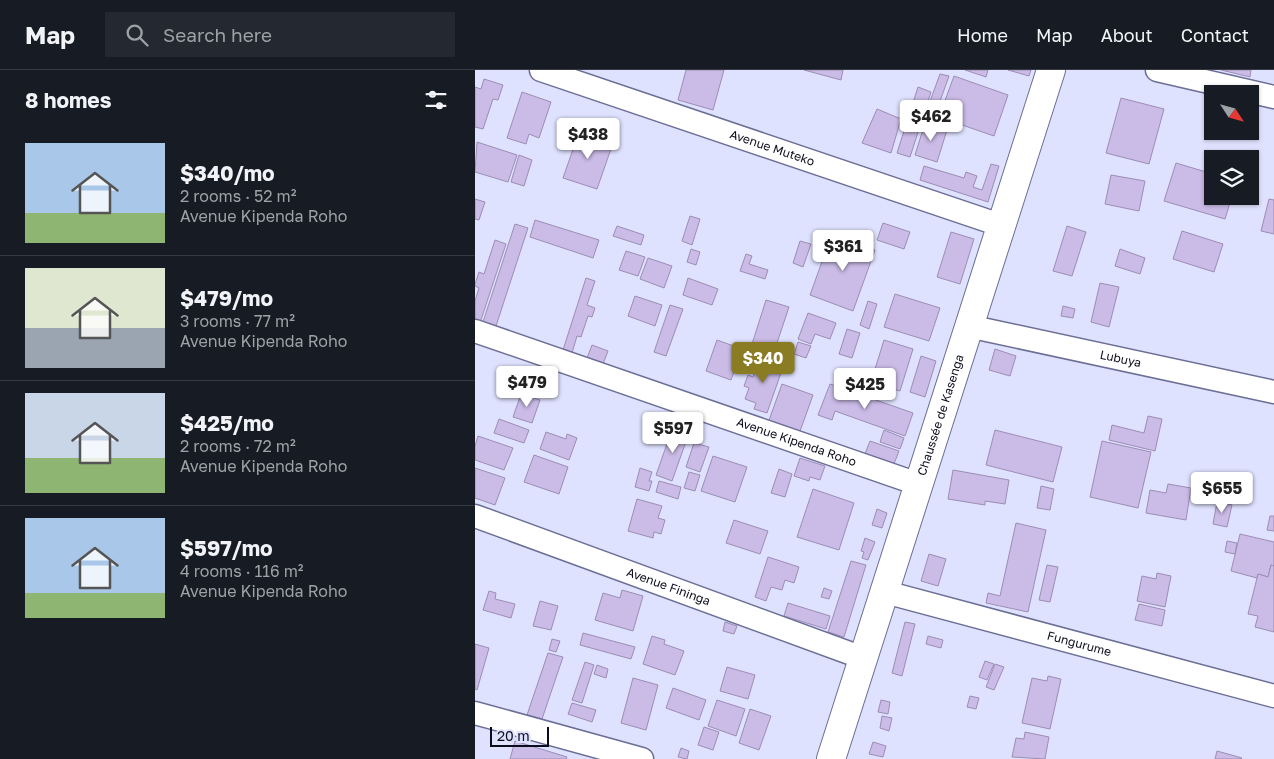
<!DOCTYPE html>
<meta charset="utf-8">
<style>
body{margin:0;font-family:"Golos Text",sans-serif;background:#242831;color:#f1f3f6;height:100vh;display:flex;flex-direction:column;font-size:19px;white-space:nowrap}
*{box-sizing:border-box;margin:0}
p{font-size:16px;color:#9ea1a6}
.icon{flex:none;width:28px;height:28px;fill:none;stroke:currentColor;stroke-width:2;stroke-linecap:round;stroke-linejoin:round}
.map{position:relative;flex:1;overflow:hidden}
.side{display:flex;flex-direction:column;background:#171b24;width:475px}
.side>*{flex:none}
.needle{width:32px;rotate:126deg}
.tools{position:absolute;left:729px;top:15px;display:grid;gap:10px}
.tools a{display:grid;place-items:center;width:55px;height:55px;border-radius:0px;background:#171b24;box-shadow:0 1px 4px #0004;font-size:25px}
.scale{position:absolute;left:15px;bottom:12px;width:59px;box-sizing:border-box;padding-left:5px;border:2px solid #0b0c1b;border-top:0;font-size:14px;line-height:18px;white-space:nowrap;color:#0b0c1b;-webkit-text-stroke:4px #dfe2fe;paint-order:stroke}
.price{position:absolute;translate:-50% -42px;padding:0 11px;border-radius:5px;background:#fff;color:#222;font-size:16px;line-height:32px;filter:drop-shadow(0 1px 2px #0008)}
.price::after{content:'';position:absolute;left:50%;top:30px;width:15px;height:11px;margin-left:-8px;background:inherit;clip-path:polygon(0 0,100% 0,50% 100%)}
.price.selected{background:#897c22;color:#fff}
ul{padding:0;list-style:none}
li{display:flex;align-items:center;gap:15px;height:125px;padding:0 25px}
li+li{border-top:1px solid #363941}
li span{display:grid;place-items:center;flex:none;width:140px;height:100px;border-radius:0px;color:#555}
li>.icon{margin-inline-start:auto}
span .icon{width:60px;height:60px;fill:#fffc;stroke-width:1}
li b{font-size:21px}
h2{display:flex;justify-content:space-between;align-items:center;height:60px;padding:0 25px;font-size:21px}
header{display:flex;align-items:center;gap:30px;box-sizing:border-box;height:70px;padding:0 25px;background:#171b24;border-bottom:1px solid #363941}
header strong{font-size:24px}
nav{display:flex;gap:28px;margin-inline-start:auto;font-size:18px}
.search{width:350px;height:45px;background:#242831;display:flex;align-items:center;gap:12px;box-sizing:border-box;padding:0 18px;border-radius:0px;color:#9ea1a6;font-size:19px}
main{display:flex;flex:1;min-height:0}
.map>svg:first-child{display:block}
</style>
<header>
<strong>Map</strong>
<div class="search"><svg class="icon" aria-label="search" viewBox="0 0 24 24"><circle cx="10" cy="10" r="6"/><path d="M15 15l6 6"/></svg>Search here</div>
<nav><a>Home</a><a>Map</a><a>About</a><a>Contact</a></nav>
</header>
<main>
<section class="side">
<h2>8 homes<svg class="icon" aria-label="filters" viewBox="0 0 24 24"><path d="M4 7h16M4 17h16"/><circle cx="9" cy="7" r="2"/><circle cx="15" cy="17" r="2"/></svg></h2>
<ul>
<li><span style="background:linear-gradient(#a9c7e8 70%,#8fb573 0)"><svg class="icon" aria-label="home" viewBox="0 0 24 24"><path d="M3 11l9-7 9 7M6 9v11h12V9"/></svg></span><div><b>$340/mo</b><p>2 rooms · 52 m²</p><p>Avenue Kipenda Roho</p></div></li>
<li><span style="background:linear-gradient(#dfe7d0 60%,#9aa5b1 0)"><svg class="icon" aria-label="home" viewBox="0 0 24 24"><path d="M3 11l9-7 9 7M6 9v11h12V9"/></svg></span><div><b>$479/mo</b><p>3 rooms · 77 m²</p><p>Avenue Kipenda Roho</p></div></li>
<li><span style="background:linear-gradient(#c9d6e8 65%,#8fb573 0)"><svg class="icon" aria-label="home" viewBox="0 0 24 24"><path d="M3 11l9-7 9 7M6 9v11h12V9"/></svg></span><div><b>$425/mo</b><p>2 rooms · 72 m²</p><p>Avenue Kipenda Roho</p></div></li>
<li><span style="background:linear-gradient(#a9c7e8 75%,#8fb573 0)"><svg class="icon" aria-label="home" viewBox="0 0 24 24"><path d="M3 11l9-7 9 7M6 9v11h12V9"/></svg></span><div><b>$597/mo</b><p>4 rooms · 116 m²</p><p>Avenue Kipenda Roho</p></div></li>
</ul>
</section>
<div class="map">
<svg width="799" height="689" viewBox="0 0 799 689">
<rect width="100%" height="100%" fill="#dfe2fe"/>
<g fill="#cabbe7" stroke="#9c8db6">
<polygon points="211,0 249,0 238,40 203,30"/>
<polygon points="329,0 368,0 366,10"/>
<polygon points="490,0 513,0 511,7"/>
<polygon points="533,0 556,0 554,6"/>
<polygon points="746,0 776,0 775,7"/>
<polygon points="465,4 474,6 459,48 450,45"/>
<polygon points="479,6 533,25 519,66 464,47"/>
<polygon points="9,9 28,15 23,30 18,29 8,59 0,57 0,17 6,19"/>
<polygon points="443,17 456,22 435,87 422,83"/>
<polygon points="47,22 76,32 64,68 54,64 51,74 32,68"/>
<polygon points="646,28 689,39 674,94 631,83"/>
<polygon points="402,39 426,49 416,83 387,73"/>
<polygon points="450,53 472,60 462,92 440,85"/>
<polygon points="104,62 138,73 122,119 88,108"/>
<polygon points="2,72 42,85 33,112 0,102"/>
<polygon points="44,85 57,90 49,116 36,112"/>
<polygon points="701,93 738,104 738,126 757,126 750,149 689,131"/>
<polygon points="516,94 524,96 513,132 445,110 449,96 489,108 491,102 502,106 498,117 507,120"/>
<polygon points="636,105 670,111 664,141 630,134"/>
<polygon points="0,129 10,132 4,150 0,149"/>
<polygon points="794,129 799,130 799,164 786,161"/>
<polygon points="215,146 225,149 217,175 207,171"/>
<polygon points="60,150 124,170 118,188 55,167"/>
<polygon points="408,153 435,162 429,179 402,170"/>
<polygon points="40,154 53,158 20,259 7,255"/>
<polygon points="142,156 169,165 166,175 138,166"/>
<polygon points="592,156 611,162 597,206 578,201"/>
<polygon points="707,161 748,174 739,202 698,189"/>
<polygon points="476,162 499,169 485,214 462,207"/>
<polygon points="357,164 400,180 378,241 335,225"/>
<polygon points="20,170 31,174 5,253 0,251 0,231 4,218 0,216 0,214 4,202 9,204"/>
<polygon points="325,171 336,174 328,197 318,193"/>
<polygon points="216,179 225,182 221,195 212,192"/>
<polygon points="645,179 670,188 665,204 640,196"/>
<polygon points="151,181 170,187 163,206 144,200"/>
<polygon points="271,184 277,186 274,194 293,200 290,209 265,201"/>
<polygon points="173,188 197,196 189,218 165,209"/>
<polygon points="111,208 120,211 112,235 120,238 117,247 113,246 106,267 102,266 97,283 88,280"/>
<polygon points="213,208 243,219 237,235 208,225"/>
<polygon points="625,213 644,217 634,257 616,252"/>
<polygon points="420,224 465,238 454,271 409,257"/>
<polygon points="160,226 187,235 180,256 153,246"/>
<polygon points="291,230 314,237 299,282 277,274"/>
<polygon points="393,231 402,234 394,259 385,255"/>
<polygon points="195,235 208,239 191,286 179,282"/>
<polygon points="588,236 600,239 598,248 586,246"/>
<polygon points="333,243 361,253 355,269 340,264 336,274 323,269"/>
<polygon points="372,259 385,263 377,288 364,284"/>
<polygon points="242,270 267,279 256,310 231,301"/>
<polygon points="409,270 438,279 425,321 396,312"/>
<polygon points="323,272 336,276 331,288 319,284"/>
<polygon points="117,275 133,281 128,294 112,288"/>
<polygon points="520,279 541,286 535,306 514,300"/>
<polygon points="286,285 299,290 298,294 308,297 292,343 279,339 281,333 270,329 274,318 269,316 273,305 278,307"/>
<polygon points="446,286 461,291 450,327 435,322"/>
<polygon points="307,314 338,325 324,364 293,353"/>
<polygon points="355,314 438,343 430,366 360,341 357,350 343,345"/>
<polygon points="46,324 65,330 57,353 38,347"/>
<polygon points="673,346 687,349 680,381 634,370 637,355 669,363"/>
<polygon points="24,349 54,360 49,373 19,363"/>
<polygon points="198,357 214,363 197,411 181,405"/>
<polygon points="409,360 429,368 425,379 405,372"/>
<polygon points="520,360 587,377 578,412 511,395"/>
<polygon points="71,362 91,369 92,364 102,368 94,390 65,379"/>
<polygon points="3,366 38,378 29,400 0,390 0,376"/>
<polygon points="395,371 424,381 417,399 388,389"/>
<polygon points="627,371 676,382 663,438 615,427"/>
<polygon points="219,373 234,377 225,402 211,397"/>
<polygon points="59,385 93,397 84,424 49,412"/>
<polygon points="238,386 272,397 260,432 226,421"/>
<polygon points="325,388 350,396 345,410 335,407 334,411 319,406"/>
<polygon points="0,398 30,408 20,435 0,428"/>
<polygon points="165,398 177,402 174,411 177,411 174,421 160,417"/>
<polygon points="304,399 317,404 310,427 296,423"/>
<polygon points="478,400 534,410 530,434 510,431 510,435 473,429"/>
<polygon points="214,402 225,405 220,421 209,418"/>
<polygon points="184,411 206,417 203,429 181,422"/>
<polygon points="693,414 716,418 711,450 671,443 675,420 691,423"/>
<polygon points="566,416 579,419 575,440 562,438"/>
<polygon points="338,419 379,433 364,480 322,467"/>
<polygon points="162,429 187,436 183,448 190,450 186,464 179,462 178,468 153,461"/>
<polygon points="742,432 757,435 752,457 738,454"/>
<polygon points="402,439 412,443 407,458 397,455"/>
<polygon points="795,446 799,446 799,461 792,460"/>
<polygon points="259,450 293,461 285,484 251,473"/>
<polygon points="541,453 571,460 553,542 511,533 513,523 525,526"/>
<polygon points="765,464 799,472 799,496 796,495 793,507 783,504 782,508 756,501"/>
<polygon points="390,468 400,472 393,490 387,488 389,482 386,481"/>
<polygon points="752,471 762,473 760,484 750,482"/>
<polygon points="454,484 471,489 463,516 446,511"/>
<polygon points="293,487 324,497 319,513 310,510 307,520 296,517 291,531 280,527"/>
<polygon points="376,491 391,495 369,567 353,562"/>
<polygon points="572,495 583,497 575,532 564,530"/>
<polygon points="796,495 799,496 799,562 780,557 783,546 773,544 783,504 793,507"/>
<polygon points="682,503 696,506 690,537 662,531 667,506 681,509"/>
<polygon points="349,518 357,521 354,529 346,527"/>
<polygon points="147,520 168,526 158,561 120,550 128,523 145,528"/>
<polygon points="14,521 21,523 20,529 40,534 36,548 8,540"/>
<polygon points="65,531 83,536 76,560 58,556"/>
<polygon points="313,533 355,546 351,559 309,546"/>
<polygon points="664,534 690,540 687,556 660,550"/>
<polygon points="250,552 262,556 259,564 248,561"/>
<polygon points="430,552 440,554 427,606 417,603"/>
<polygon points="108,563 160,577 156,589 105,575"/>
<polygon points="177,566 190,570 189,574 209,581 200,605 168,594"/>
<polygon points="453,566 468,570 466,578 451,574"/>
<polygon points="77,569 85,571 81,582 74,580"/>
<polygon points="0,574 14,578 2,620 0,619"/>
<polygon points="73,583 88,587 67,649 52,645"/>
<polygon points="510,591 519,594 512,610 504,607"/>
<polygon points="110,592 119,595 107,633 97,630"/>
<polygon points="520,594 529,597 519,620 511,617"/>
<polygon points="122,595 133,599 131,608 119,604"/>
<polygon points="252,597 280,605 273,629 245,621"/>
<polygon points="573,606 586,609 575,659 547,653 557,608 572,611"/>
<polygon points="158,608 183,615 171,660 146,653"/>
<polygon points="198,618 231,630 224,650 191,638"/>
<polygon points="495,626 504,628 501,639 492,637"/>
<polygon points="242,630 270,639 261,666 233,656"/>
<polygon points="406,630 415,632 413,644 403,642"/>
<polygon points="97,633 121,640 117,652 93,644"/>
<polygon points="275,639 296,646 284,680 264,673"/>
<polygon points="407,646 417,648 414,661 405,658"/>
<polygon points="229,657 244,662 238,680 223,675"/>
<polygon points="550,662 574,667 570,689 537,687 541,668 549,669"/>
<polygon points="40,671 92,687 91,689 35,689"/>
<polygon points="398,672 411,676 408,687 394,684"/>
<polygon points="206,678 214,681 212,689 203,687"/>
<polygon points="742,681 767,688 766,689 740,689"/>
</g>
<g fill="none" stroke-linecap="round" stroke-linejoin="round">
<defs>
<g id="minor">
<path id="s1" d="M 66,0 L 528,156"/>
<polyline points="682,0 799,27"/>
<path id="s2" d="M 493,256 L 799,322"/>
<path id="s3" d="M 0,261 L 443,414"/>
<path id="s4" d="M 0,446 L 388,588"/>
<path id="s5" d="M 410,522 L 799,626"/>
<polyline points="0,643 167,689"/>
</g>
<g id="secondary">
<path id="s6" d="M 356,689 L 576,0"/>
</g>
</defs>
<use href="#minor" stroke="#6b6e96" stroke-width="25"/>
<use href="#secondary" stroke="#6b6e96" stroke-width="30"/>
<use href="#minor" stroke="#fff" stroke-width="22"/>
<use href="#secondary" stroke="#fff" stroke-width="28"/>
</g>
<g text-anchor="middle" stroke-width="5" stroke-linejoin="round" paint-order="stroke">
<g font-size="12" fill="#0b0c1b" stroke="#dfe2fe">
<text dy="4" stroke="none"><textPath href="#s1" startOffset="244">Avenue Muteko</textPath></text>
<text dy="4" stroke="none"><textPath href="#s2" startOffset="156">Lubuya</textPath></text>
<text dy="4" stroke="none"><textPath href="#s6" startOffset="361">Chaussée de Kasenga</textPath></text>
<text dy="4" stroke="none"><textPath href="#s3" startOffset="340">Avenue Kipenda Roho</textPath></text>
<text dy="4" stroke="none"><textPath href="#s4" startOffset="206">Avenue Fininga</textPath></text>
<text dy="4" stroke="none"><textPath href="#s5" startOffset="201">Fungurume</textPath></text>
</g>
</g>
</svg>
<div class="tools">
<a><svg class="needle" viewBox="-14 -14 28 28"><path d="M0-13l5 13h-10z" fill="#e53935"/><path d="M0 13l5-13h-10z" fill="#9ea1a6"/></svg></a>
<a><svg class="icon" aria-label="layers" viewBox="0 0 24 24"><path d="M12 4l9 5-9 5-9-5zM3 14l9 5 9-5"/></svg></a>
</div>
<div class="scale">20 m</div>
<b class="price" style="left:456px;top:72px">$462</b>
<b class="price" style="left:113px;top:90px">$438</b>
<b class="price" style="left:368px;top:202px">$361</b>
<b class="price selected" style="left:288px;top:314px">$340</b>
<b class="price" style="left:52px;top:338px">$479</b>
<b class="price" style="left:390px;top:340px">$425</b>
<b class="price" style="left:198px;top:384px">$597</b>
<b class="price" style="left:747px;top:444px">$655</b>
</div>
</main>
